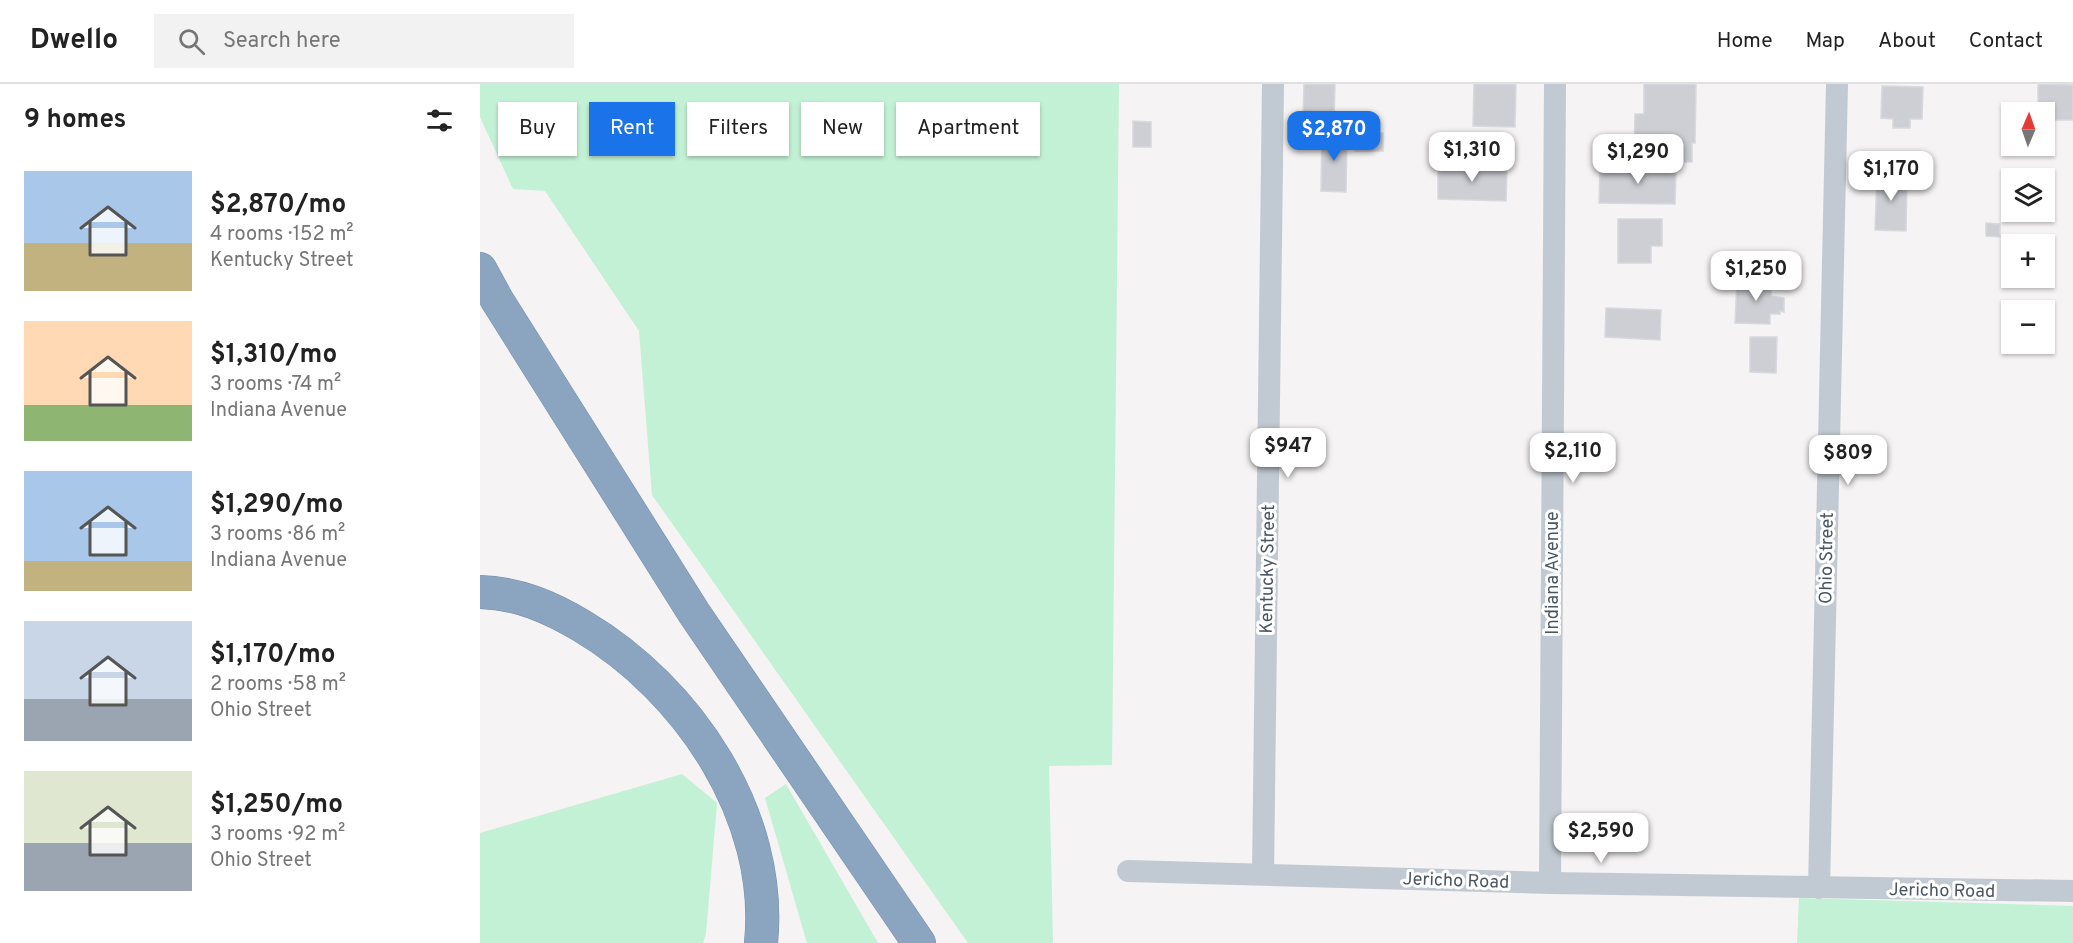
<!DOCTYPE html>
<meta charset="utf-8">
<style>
body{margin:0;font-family:Overpass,sans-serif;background:#f2f2f2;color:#222;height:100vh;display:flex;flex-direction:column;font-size:22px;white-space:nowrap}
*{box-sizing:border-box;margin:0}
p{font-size:20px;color:#767676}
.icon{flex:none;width:33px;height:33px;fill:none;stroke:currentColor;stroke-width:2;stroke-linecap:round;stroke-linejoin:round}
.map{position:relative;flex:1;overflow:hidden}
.drawer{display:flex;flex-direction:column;background:#fff;width:480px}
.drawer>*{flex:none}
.hud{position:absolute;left:18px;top:18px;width:570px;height:54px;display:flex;gap:12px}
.needle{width:39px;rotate:2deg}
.tools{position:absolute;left:1521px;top:18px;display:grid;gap:12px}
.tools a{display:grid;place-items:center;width:54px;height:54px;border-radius:0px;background:#fff;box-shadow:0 2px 4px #0004;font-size:30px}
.price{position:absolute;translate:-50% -51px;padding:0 14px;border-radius:12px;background:#fff;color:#222;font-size:20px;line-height:39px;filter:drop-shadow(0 2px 3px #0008)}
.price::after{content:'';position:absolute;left:50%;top:36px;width:18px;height:14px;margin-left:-9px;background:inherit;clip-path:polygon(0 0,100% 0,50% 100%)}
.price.current{background:#1a73e8;color:#fff}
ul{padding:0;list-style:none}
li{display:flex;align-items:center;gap:18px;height:150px;padding:0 24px}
li span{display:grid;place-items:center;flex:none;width:168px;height:120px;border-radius:0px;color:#555}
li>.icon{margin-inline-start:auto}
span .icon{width:72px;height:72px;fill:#fffc;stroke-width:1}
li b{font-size:26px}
h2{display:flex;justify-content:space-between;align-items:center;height:72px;padding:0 24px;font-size:26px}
.tag{padding:0 21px;border-radius:0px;background:#fff;box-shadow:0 2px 4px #0004;font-size:21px;line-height:54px}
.tag.current{background:#1a73e8;color:#fff}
header{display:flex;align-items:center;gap:36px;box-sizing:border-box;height:84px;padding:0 30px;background:#fff;border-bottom:2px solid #e0e0e0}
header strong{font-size:28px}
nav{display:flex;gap:33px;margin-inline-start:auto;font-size:21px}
.search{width:420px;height:54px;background:#f2f2f2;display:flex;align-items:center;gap:15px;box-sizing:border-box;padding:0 21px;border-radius:0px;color:#767676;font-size:22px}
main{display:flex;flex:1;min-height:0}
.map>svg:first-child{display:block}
</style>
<header>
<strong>Dwello</strong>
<div class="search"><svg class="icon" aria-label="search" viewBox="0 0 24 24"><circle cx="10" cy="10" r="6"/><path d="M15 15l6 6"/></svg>Search here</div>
<nav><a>Home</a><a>Map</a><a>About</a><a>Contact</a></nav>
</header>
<main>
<section class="drawer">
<h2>9 homes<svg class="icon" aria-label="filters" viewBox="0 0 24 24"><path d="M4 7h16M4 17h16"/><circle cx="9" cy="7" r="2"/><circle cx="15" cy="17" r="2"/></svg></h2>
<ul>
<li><span style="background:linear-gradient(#a9c7e8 60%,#c2b280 0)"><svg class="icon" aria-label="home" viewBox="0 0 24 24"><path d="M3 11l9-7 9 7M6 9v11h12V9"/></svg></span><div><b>$2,870/mo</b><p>4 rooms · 152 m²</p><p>Kentucky Street</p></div></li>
<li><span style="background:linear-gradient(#ffd9b3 70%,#8fb573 0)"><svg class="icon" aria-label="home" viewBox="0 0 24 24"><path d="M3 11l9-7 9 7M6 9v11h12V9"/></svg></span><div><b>$1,310/mo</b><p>3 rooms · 74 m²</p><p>Indiana Avenue</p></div></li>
<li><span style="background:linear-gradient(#a9c7e8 75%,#c2b280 0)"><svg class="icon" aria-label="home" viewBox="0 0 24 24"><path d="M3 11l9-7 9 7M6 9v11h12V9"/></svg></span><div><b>$1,290/mo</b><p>3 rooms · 86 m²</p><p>Indiana Avenue</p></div></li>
<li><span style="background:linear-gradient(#c9d6e8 65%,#9aa5b1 0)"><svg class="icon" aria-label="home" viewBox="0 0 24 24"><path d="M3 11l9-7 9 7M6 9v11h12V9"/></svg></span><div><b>$1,170/mo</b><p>2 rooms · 58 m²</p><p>Ohio Street</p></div></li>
<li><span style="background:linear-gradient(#dfe7d0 60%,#9aa5b1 0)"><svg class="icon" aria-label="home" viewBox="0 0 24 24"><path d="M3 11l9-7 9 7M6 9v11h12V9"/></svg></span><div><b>$1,250/mo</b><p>3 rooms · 92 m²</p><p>Ohio Street</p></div></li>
</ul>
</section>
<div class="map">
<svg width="1593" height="859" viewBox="0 0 1593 859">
<rect width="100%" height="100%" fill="#f5f3f3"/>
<g fill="#c3f1d5">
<polygon points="0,0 639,0 632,681 569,682 573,859 488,859 172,411 159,247 65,107 33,105 0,33"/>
<polygon points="202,690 237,719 226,850 223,859 0,859 0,749"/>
<polygon points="306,700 398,859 327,859 285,714"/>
<polygon points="1319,814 1593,822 1593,859 1317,859"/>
</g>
<g fill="#cdcfd5" stroke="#d7d9de" stroke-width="1.5">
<polygon points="824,0 855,0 854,36 823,35"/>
<polygon points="994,0 1036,0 1035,43 993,42"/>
<polygon points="1164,0 1216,0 1215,59 1212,59 1212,78 1154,78 1155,30 1164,30"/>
<polygon points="1561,0 1593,1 1593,36 1564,36 1564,28 1558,28 1558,1"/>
<polygon points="1402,2 1443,3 1442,35 1430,35 1430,44 1413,44 1413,35 1401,34"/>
<polygon points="1528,23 1548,23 1548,28 1532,28 1532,51 1527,51"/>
<polygon points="653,37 671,38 671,63 653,63"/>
<polygon points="842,48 867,48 866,108 841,107"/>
<rect x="875" y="49" width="28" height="18"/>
<polygon points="958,82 1027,84 1026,117 958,115"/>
<polygon points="1120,83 1196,84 1195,120 1119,119"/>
<polygon points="1397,89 1427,90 1426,147 1395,146"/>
<polygon points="1138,135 1182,135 1182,162 1171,162 1171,179 1138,179"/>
<polygon points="1506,139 1520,140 1520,153 1506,152"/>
<polygon points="1257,196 1291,197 1291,212 1304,214 1304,228 1300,227 1300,230 1290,230 1290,240 1255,239"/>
<polygon points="1126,224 1181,226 1180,256 1125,253"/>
<polygon points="1270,253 1297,253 1296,289 1270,288"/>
</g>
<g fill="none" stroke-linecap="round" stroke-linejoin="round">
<defs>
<g id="motorway">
<polyline points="0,185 17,216 214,529 439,859"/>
<path d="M 0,508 C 38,509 70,523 102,542 C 208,605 294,732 281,859"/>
</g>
</defs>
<use href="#motorway" stroke="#7690ad" stroke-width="34"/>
<g stroke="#c1cad2" stroke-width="22">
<polyline points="648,787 1070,799 1593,807"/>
<polyline points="783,790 793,0"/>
<polyline points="1070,799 1075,0"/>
<polyline points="1339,804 1357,0"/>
</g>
<use href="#motorway" stroke="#8ba5c1" stroke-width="33"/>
</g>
<g text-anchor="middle" stroke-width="6" stroke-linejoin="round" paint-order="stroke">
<g font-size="18" fill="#4a5661" stroke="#fff">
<text transform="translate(1346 474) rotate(-89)" y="6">Ohio Street</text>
<text transform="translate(787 485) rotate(-89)" y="6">Kentucky Street</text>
<text transform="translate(1072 489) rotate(-90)" y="6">Indiana Avenue</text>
<text transform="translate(976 796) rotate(2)" y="6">Jericho Road</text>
<text transform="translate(1462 806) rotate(1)" y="6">Jericho Road</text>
</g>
</g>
</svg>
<div class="tools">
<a><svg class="needle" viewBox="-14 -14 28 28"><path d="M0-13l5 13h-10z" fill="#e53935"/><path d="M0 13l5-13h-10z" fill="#767676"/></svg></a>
<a><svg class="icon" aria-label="layers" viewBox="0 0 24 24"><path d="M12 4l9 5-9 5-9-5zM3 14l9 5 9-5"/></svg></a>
<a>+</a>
<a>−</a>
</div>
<b class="price current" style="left:854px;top:78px">$2,870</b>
<b class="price" style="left:992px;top:99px">$1,310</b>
<b class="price" style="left:1158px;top:101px">$1,290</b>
<b class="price" style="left:1411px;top:118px">$1,170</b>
<b class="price" style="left:1276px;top:218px">$1,250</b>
<b class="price" style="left:808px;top:395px">$947</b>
<b class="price" style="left:1093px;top:400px">$2,110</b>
<b class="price" style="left:1368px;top:402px">$809</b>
<b class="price" style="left:1121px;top:780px">$2,590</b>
<div class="hud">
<a class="tag">Buy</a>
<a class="tag current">Rent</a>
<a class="tag">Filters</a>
<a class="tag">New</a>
<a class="tag">Apartment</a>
</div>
</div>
</main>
